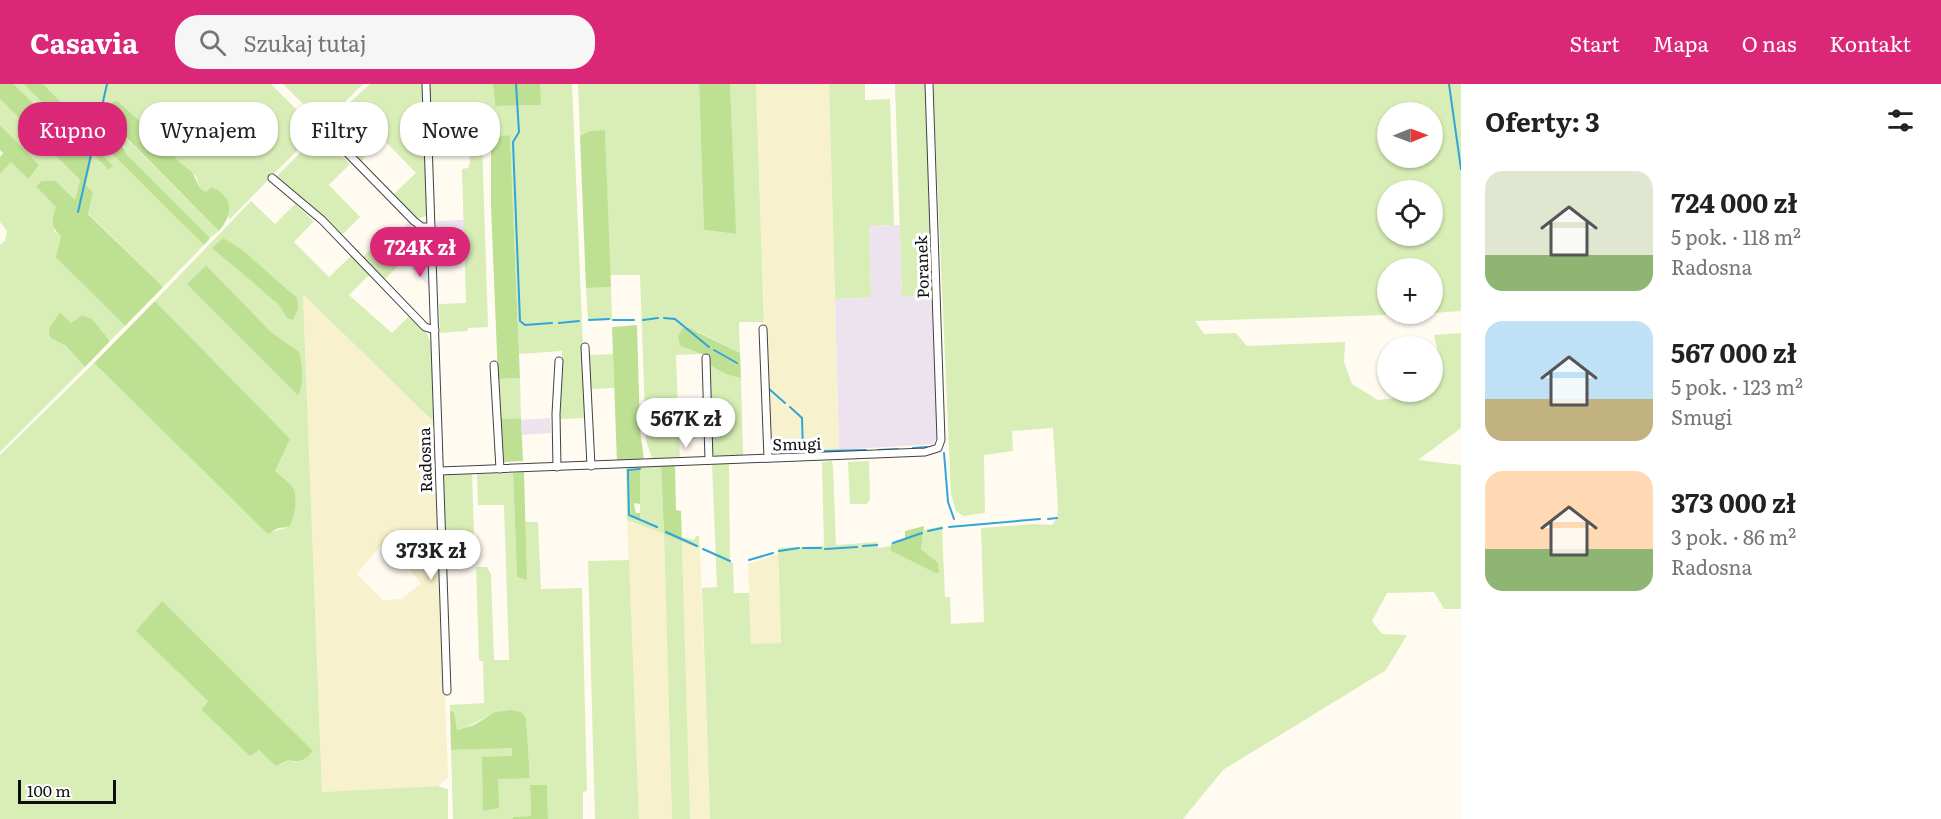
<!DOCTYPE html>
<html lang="pl">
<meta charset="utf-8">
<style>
body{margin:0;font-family:Literata,serif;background:#f6f6f6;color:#222;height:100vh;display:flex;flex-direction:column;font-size:22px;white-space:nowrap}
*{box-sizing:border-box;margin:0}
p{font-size:20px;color:#767676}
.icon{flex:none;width:33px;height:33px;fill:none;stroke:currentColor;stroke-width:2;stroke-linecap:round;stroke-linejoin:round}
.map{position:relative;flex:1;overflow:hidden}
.sheet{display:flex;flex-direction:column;background:#fff;width:480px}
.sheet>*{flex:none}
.hud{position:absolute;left:18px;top:18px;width:570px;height:54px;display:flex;gap:12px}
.needle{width:39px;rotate:89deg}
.fabs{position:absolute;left:1377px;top:18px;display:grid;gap:12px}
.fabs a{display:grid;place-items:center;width:66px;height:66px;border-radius:50%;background:#fff;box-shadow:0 2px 4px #0004;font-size:30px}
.scale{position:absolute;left:18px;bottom:15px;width:98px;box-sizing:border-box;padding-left:6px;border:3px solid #0f0f0f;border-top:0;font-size:16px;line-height:21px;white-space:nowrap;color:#0f0f0f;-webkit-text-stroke:4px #fff;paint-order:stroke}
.price{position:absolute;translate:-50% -51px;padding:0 14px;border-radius:21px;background:#fff;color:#222;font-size:20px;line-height:39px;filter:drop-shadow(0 2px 3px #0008)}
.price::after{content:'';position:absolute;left:50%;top:36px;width:18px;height:14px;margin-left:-9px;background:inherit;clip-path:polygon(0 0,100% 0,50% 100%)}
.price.active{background:#db2777;color:#fff}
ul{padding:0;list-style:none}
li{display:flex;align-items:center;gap:18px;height:150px;padding:0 24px}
li span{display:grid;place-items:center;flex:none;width:168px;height:120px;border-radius:18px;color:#555}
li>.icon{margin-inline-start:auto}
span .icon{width:72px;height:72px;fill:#fffc;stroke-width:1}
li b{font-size:26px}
h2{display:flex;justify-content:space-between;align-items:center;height:72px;padding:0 24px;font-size:26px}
.chip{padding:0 21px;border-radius:24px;background:#fff;box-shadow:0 2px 4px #0004;font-size:21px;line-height:54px}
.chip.active{background:#db2777;color:#fff}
header{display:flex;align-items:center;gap:36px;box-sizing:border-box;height:84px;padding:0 30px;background:#db2777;color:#fff}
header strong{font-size:28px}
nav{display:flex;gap:33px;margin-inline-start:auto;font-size:21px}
.search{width:420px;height:54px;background:#f6f6f6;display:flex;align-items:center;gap:15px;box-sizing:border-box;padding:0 21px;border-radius:24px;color:#767676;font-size:22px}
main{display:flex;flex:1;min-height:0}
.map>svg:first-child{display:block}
</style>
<header>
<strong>Casavia</strong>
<div class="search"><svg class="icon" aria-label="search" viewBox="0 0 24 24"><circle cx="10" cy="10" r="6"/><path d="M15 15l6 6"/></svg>Szukaj tutaj</div>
<nav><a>Start</a><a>Mapa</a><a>O nas</a><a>Kontakt</a></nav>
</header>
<main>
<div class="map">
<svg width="1461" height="735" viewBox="0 0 1461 735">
<rect width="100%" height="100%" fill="#fffbf1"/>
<g fill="#ece3ee">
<polygon points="464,136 465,162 437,163 436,137"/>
<polygon points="409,138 426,156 429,202 388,160"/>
<polygon points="900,141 902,211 933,211 937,353 933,360 839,366 835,215 871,213 869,142"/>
<polygon points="550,334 551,349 522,351 521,336"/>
</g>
<g fill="#f8f1ce">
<polygon points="756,0 829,0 839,366 804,366 804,371 775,371 769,366"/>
<polygon points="303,209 436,340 440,470 421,470 402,480 380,462 357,490 383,516 401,515 421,500 408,483 428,474 440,476 448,693 438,702 322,708"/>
<polygon points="627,436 664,450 672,735 639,735"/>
<polygon points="682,457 700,465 710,735 690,735"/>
<polygon points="778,470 781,559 751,561 748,480"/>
</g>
<g fill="#d8eeb6" fill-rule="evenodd">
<polygon points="14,0 24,0 86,63 82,68"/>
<polygon points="43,0 271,0 317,46 229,136 225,112 213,103 206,108 200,104 196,92 179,79 161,56 107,35 219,147 210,154 125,70 125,62 99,49 100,58 204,161 163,203 88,129 93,108 86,101 93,69 109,86 113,82 90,58 91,49"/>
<polygon points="283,0 363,0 323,40"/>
<polygon points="370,0 424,0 428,128 426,132 417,135 393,111 416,89 383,55 360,78 344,61 366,38 348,20"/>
<polygon points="429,0 493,0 495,22 540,21 540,0 572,0 586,334 560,335 562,267 519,270 510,51 482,55 488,243 468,244 467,247 440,249 439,220 466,219 462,85 468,84 470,79 469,57 431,60"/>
<polygon points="578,0 699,0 704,146 735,150 730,0 756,0 764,238 739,238 740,269 697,247 680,262 702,270 676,271 680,376 653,377 646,357 640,191 610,191 605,46 590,47 580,52"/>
<polygon points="829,0 865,0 865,16 890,15 894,141 869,142 871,213 835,215"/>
<polygon points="895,0 926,0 933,211 902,212"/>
<path d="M 933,0 L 1461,0 L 1461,227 L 1433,229 L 1432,184 L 1388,184 L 1388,230 L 1417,230 L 1195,237 L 1204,250 L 1236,249 L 1247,262 L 1345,258 L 1344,278 L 1352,300 L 1378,316 L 1412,312 L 1419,308 L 1432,308 L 1433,298 L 1437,295 L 1439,273 L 1434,251 L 1461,249 L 1461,344 L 1418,376 L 1461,381 L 1461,525 L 1444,525 L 1434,508 L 1387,509 L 1372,537 L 1382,550 L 1407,551 L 1386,586 L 1223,686 L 1183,735 L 710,735 L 702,504 L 717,503 L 712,380 L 729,380 L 730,478 L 733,479 L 734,509 L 749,509 L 751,560 L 781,559 L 778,464 L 824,462 L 822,378 L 832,377 L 833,383 L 836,461 L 878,458 L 878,464 L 891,462 L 891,467 L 914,478 L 924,469 L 920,461 L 924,446 L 942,442 L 945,513 L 950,513 L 951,540 L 984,538 L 981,444 L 1034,440 L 1052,441 L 1057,434 L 1058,424 L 1053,344 L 1012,347 L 1013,367 L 984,371 L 985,429 L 963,432 L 956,427 L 951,410 ZM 1388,28 L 1432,28 L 1432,74 L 1388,74 ZM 1388,106 L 1432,106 L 1432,152 L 1388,152 Z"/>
<polygon points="0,15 80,96 75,116 56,123 54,147 61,152 57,173 125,242 110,257 92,235 82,231 71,239 60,228 50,243 54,256 66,262 85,283 0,368 0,161 5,157 7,147 0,138 0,90 11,78 39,81 0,41"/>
<polygon points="320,49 350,80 329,101 360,133 341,152 276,93"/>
<path d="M 251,117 L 275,140 L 295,120 L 314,137 L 294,158 L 329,193 L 351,172 L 369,191 L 349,211 L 392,249 L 409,232 L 427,250 L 432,262 L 436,340 L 303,210 L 322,708 L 438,702 L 448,705 L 448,735 L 0,735 L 0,371 L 94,279 L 268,449 L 289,443 L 275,387 L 289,355 L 155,217 ZM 223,154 L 293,236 L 287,234 L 278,220 L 218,169 ZM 206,181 L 272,249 L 286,261 L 187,200 ZM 162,518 L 313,668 L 296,678 L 288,676 L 277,682 L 259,666 L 203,626 L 208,617 Z"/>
<polygon points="382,155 404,176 385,195 363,173"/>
<polygon points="611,203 612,236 588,237 586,204"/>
<polygon points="613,270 614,304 591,305 589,271"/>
<polygon points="709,281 728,291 741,294 743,371 717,373 712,369"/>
<polygon points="520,294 521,334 501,335 498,295"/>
<polygon points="869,377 870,416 867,420 850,420 848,378"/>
<path d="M 661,382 L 664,450 L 681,456 L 681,453 L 694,456 L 696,452 L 699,452 L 700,465 L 682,458 L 690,735 L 672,735 L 664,450 L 627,436 L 626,383 ZM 640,386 L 640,434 L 631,431 L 629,387 Z"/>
<path d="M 513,389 L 517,493 L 527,495 L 525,438 L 538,438 L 541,505 L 582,504 L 587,707 L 583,708 L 583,735 L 548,735 L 547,701 L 530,702 L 531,732 L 513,733 L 513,735 L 453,735 L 451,666 L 512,663 L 512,672 L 498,695 L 530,693 L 526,634 C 520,632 513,628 507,627 C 494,625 472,644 456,646 L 454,628 L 450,627 L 450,621 L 484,619 L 483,577 L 479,577 L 476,483 L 487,483 L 491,490 L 494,576 L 509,576 L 504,421 L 478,421 L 477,390 Z"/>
<polygon points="472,390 475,478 448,478 443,394 445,391"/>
<polygon points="629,476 639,735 595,735 588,477"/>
</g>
<g fill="#bde093">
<path d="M 0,0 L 14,0 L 82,68 L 85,62 L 24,0 L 43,0 L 91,49 L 90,58 L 113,82 L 109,86 L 93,70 L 86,101 L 93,108 L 88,130 L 163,203 L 125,242 L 56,173 L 61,152 C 50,143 52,136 56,123 L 36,102 L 42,97 L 55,97 L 75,116 L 80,96 L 0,15 Z"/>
<polygon points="493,0 540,0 541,21 495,22"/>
<polygon points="699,0 730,0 736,150 704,146"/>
<path d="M 117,17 L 161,56 L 179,78 L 192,88 L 200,104 L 206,108 L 212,103 C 234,113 233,131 219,147 L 107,34 L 112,18 Z"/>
<polygon points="0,41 39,81 28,95 11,78 0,90 0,73 3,69 0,66"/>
<path d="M 103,46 C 114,47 124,60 126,70 L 210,154 L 204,161 L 100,58 L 99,50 Z"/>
<polygon points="605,46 611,203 586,204 580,52 590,47"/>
<polygon points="510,51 520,294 498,295 491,121 491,53"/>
<polygon points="223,154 241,165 297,214 298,225 293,236 287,234 278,220 212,164"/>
<path d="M 206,181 L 272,249 L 299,268 C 302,281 305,300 298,311 L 187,200 Z"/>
<path d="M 155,217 L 290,355 L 275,387 C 280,392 289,398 293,404 C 298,414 295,434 289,443 L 278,444 L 268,450 L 94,279 Z"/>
<polygon points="60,228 71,239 82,231 92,235 110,257 85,283 66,262 51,254 49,250 50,243"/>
<polygon points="637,241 640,345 644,376 617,378 612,243"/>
<polygon points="683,244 689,244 740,269 741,294 728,291 709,281 707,272 680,262 678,252"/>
<polygon points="521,334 523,377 504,378 501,335"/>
<polygon points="675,381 676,426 681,427 682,457 664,450 661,382"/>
<polygon points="640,386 640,420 635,419 634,421 636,429 640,429 640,435 631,432 629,387"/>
<polygon points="524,388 527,496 517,493 513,389"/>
<polygon points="924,442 921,465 938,479 939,488 936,489 891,467 891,459 905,455 905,447"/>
<path d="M 162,517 L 313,667 C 305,676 300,679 288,676 L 276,682 L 259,666 L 250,672 L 202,626 L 208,617 L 136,547 Z"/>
<polygon points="511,626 521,628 526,634 530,694 498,695 499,724 483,727 482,673 512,672 512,664 451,666 450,627 454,628 457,646 474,641 495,628"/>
<polygon points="530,701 547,701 548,735 513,735 513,733 531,732"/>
</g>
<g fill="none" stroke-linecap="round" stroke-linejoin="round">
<g stroke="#2fa5da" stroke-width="2">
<polyline points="516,0 519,48 513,58 520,237 525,241 552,239"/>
<polyline points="1449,0 1461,85"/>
<polyline points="78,128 107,0"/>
<polyline points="664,234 675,235 709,263"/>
<polyline points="589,236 609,235"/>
<polyline points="613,236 634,236"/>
<polyline points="643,236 658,234"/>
<polyline points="559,239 579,237"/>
<polyline points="714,266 737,279"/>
<polyline points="768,304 785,319"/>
<polyline points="790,323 802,334 803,367 814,367"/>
<polyline points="913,364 927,363"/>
<polyline points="878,366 898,365"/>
<polyline points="821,367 866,366"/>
<polyline points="944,369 948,418 954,435"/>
<polyline points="640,385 628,386 629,431 657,443"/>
<polyline points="1048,435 1057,434"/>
<polyline points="949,443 1040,435"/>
<polyline points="928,447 942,444"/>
<polyline points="666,448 697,462"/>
<polyline points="893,459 922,449"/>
<polyline points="863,462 877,461"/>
<polyline points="803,464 821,464"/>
<polyline points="703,465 730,477"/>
<polyline points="825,465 857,463"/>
<polyline points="779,467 799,464"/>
<polyline points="749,476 773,469"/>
</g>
<defs>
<g id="street">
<polyline points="426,0 447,607"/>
<polyline points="322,43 414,137 422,143 431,143"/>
<polyline points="272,94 322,136 425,243 435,246"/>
<polyline points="763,245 768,374"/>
<polyline points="585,263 591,382"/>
<polyline points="706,274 709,376"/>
<polyline points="494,281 500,385"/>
<polyline points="557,383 556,330 559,277"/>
<polyline points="440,387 925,368 938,364 941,356 929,0"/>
</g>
</defs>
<use href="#street" stroke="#424242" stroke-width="9"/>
<use href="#street" stroke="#fff" stroke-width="7"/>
</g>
<g text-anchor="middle" stroke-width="6" stroke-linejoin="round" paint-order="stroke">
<g font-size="16" fill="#0f0f0f" stroke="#fff">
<text transform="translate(922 183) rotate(-92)" y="6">Poranek</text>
<text transform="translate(797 360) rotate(-1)" y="6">Smugi</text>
<text transform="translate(425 376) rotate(-92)" y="6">Radosna</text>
</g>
</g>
</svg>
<div class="fabs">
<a><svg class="needle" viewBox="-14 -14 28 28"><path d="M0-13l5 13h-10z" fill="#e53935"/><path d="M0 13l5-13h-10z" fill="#767676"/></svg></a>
<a><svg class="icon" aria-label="locate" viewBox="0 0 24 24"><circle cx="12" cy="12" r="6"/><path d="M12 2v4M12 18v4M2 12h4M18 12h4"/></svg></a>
<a>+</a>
<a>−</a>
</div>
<div class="scale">100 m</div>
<b class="price active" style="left:420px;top:194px">724K zł</b>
<b class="price" style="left:686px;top:365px">567K zł</b>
<b class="price" style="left:431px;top:497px">373K zł</b>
<div class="hud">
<a class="chip active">Kupno</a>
<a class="chip">Wynajem</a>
<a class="chip">Filtry</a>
<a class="chip">Nowe</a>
</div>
</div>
<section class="sheet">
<h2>Oferty: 3<svg class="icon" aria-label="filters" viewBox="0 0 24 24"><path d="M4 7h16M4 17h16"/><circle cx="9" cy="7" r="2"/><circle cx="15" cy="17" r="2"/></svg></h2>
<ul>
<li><span style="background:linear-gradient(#dfe7d0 70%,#8fb573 0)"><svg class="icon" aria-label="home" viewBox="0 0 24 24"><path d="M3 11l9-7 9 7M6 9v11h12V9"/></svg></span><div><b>724 000 zł</b><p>5 pok. · 118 m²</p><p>Radosna</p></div></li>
<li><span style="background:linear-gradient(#bfe0f5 65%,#c2b280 0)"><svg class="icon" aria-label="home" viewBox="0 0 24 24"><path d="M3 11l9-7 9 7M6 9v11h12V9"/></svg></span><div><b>567 000 zł</b><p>5 pok. · 123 m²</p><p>Smugi</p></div></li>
<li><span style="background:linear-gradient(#ffd9b3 65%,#8fb573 0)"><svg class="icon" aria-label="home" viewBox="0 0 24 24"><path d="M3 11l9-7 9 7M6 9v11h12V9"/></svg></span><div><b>373 000 zł</b><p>3 pok. · 86 m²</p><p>Radosna</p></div></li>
</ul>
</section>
</main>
